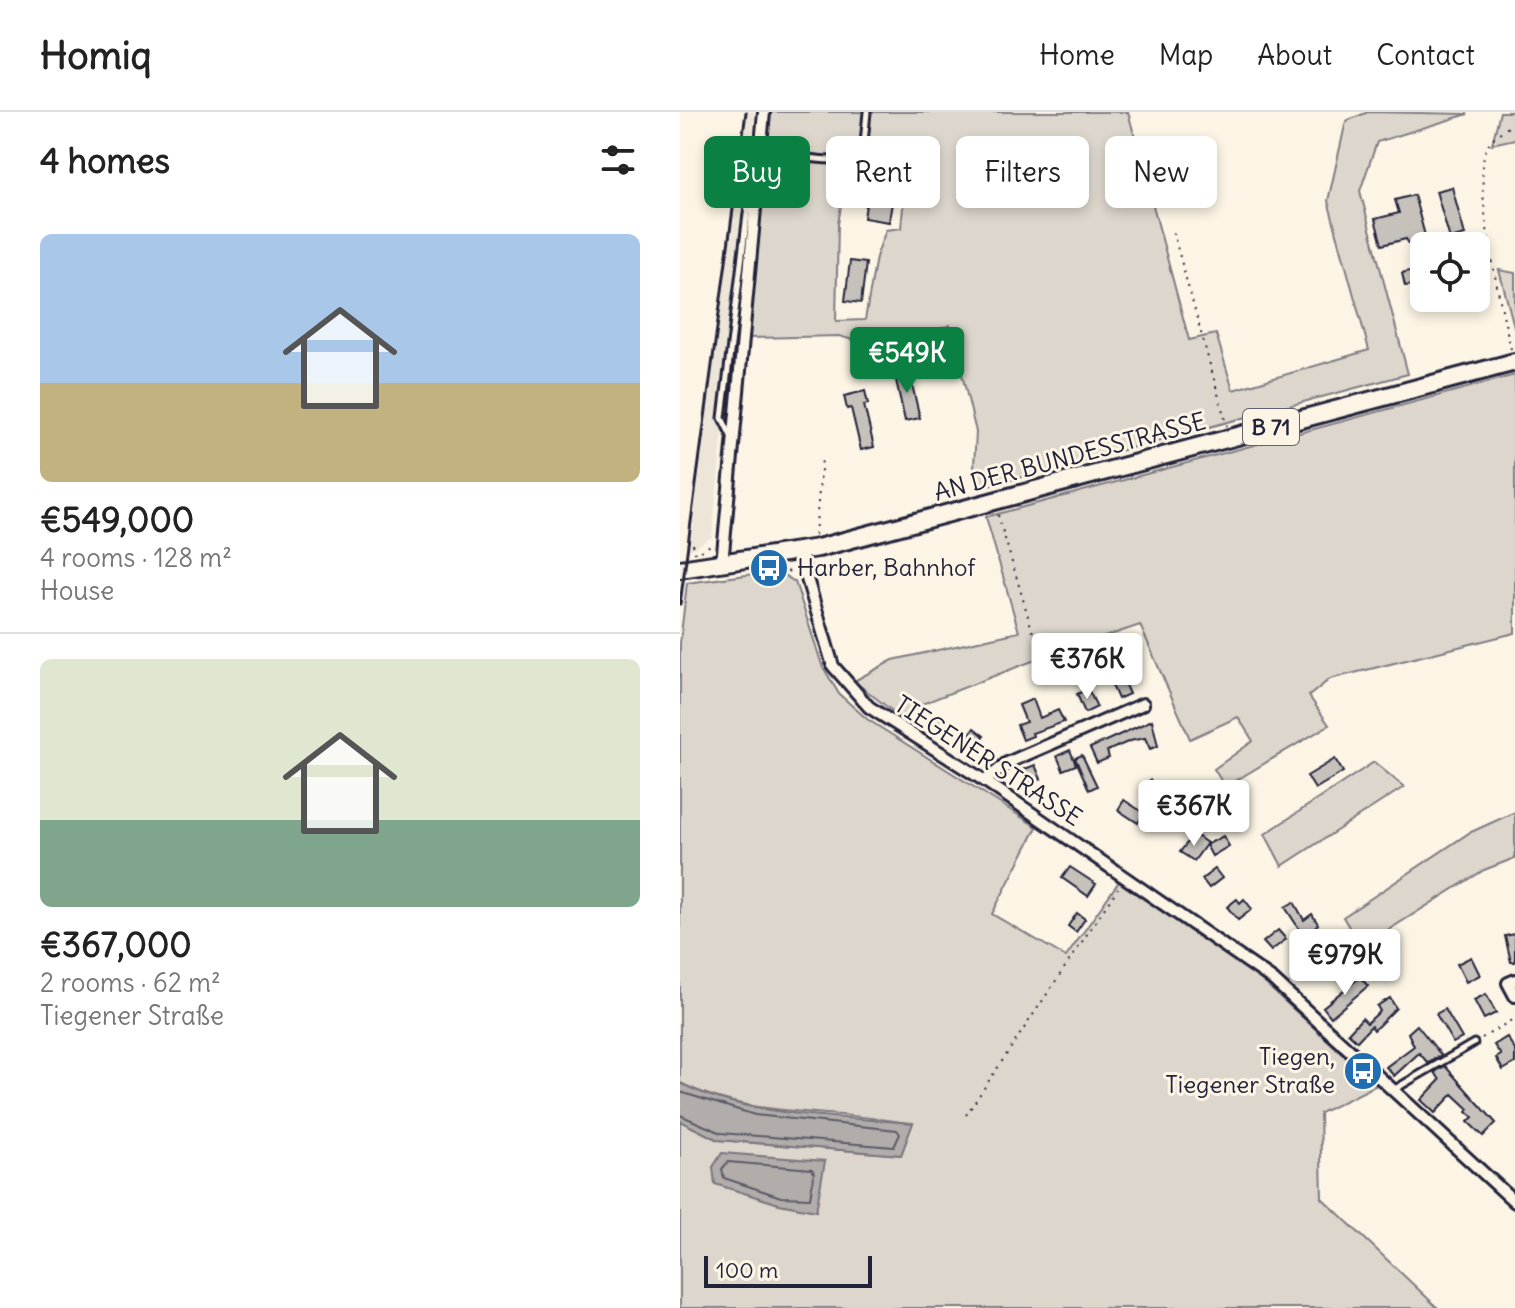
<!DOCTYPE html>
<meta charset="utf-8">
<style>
body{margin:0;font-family:Delius,sans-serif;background:#f2f2f2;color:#222;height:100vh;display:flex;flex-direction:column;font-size:30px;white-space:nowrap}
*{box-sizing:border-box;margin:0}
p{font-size:26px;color:#767676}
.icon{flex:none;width:44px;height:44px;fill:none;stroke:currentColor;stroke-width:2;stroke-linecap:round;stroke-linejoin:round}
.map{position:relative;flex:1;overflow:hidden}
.side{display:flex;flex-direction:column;background:#fff;width:680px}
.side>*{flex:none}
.guide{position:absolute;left:24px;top:24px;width:690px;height:72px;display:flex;gap:16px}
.tools{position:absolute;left:730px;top:120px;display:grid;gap:16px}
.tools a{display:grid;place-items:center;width:80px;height:80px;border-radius:12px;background:#fff;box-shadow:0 4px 12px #0003;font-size:40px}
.scale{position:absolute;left:24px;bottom:20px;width:168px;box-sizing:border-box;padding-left:8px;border:4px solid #22223b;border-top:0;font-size:22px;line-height:28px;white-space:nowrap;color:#22223b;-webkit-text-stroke:6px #fcf5e5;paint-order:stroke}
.price{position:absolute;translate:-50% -68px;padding:0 18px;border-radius:8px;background:#fff;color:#222;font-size:26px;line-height:52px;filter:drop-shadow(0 2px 4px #0008)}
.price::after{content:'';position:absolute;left:50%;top:48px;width:24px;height:18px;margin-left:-12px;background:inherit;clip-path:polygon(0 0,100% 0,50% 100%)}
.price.on{background:#0b8043;color:#fff}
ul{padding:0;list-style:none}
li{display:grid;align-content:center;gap:16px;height:424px;padding:0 40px}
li+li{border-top:2px solid #e0e0e0}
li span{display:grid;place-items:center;height:248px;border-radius:12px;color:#555}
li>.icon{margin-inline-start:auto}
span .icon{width:144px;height:144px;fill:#fffc;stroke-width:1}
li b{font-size:34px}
h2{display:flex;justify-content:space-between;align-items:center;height:96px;padding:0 40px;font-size:34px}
.tag{padding:0 28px;border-radius:12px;background:#fff;box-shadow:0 4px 12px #0003;font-size:28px;line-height:72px}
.tag.on{background:#0b8043;color:#fff}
header{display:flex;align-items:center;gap:48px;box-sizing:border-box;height:112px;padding:0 40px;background:#fff;border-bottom:2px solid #e0e0e0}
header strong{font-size:38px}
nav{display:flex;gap:44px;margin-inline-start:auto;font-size:28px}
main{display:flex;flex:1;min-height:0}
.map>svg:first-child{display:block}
</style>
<header>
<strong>Homiq</strong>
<nav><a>Home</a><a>Map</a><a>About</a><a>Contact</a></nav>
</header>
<main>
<section class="side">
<h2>4 homes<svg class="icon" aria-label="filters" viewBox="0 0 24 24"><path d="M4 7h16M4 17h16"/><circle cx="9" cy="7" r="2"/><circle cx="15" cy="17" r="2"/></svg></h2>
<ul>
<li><span style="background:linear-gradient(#a9c7e8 60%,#c2b280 0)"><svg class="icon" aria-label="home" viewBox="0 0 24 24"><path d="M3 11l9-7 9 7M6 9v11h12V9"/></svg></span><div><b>€549,000</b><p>4 rooms · 128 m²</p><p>House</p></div></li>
<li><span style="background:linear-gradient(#dfe7d0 65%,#7fa58c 0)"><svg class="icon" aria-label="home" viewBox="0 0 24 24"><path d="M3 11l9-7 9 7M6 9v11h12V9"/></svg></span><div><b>€367,000</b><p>2 rooms · 62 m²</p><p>Tiegener Straße</p></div></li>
</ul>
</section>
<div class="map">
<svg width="835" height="1196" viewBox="0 0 835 1196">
<rect width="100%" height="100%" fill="#fcf5e5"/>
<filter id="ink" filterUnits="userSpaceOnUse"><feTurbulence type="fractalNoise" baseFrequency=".0125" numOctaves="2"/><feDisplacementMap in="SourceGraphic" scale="16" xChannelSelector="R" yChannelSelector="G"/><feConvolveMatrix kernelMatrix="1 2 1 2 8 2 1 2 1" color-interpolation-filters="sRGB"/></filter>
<g filter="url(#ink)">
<polygon fill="#ece5d8" points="66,0 75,0 32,425 10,438"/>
<g fill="#dcd6cc" stroke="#7f7c84" stroke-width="2" fill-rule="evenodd">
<path d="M 91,0 L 448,0 L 509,228 L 536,222 L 553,278 L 689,238 L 648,89 L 666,9 L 688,0 L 788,2 L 697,30 L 680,79 L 728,262 L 297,377 L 294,354 L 296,320 L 270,213 L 239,225 L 180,230 L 159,224 L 68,226 ZM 186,45 L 227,55 L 221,116 L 206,118 L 196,145 L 185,208 L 156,209 L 158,112 L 167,57 Z"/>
<polygon points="820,0 835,0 835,27 812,32"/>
<polygon points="819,158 835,161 835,218"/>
<polygon points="835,263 835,521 650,567 629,584 649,613 545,675 534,657 573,629 558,605 510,627 460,513 350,550 239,593 225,609 174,569 213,548 339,520 306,405"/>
<path d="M 97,459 L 115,470 L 142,553 L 159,582 L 187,607 L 357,715 L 312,802 L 386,845 L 440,768 L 568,856 L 697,973 L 640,1001 L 642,1086 L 758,1196 L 0,1196 L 0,1009 L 38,1028 L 221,1043 L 232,1012 C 156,996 72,1008 0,971 L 0,531 L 7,471 Z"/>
<polygon points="694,650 724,675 602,754 585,722"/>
<polygon points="835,700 835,746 804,758 681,835 663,805 789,721"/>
</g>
<g fill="#b2adab" stroke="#78757e" stroke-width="2">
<path d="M 0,971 C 69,1006 157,1004 233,1011 L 221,1043 L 38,1028 L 0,1009 Z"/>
<polygon points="42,1041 145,1049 136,1099 99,1092 35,1072 33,1055"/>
</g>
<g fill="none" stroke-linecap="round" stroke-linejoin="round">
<g stroke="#5c5a68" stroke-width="2">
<polyline points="0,980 75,1003 217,1018 220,1022 214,1035 41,1021 0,1003"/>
<polygon points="48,1050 132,1057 134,1061 130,1086 101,1085 44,1066 42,1057"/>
</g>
</g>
<g fill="#c6c1bb" stroke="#22223b" stroke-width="2">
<polygon points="189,73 214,77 209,110 184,106"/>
<polygon points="772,75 785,123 770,127 756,79"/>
<polygon points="734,83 747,131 744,134 744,172 725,174 722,161 737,157 731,135 726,127 702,133 695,107 719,101 715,88"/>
<polygon points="170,149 186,151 181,191 165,189"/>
<polygon points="228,256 240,306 225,309 214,259"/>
<polygon points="185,279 188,292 184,293 194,335 181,338 171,296 167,297 164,284"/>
<polygon points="441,564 449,582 438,587 430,569"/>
<polygon points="408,577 417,595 405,601 397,582"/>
<polygon points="353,587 360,606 378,598 384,610 352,621 353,624 343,628 337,613 346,610 339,593"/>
<polygon points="257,602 267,609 261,618 251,610"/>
<polygon points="472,608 478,634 470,637 465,626 450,629 427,639 429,646 417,651 410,636"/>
<polygon points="294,616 304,624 293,640 283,633"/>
<polygon points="390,638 396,653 383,658 377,644"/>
<polygon points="402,643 417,674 409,678 395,646"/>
<polygon points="655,647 663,660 635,677 627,664"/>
<polygon points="355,653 361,667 348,673 342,658"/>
<polygon points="470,668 483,677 475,689 462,679"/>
<polygon points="444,688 464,701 458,711 438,698"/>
<polygon points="514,722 527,731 514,749 500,740"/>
<polygon points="543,724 549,734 532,744 526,733"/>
<polygon points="390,755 416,772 408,784 382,766"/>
<polygon points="535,757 542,766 529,776 522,767"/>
<polygon points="557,787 560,791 564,787 572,797 558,808 547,795"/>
<polygon points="614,790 624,808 632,802 638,812 625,826 605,795"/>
<polygon points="397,801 405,807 396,820 388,814"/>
<polygon points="598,818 606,827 591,839 583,830"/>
<polygon points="835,822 835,850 831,850 825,824"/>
<polygon points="631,832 649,849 643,856 629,833"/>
<polygon points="791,845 800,863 786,870 777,852"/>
<polygon points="680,865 688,874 651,905 643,895"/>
<polygon points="806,882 816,901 804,907 794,888"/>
<polygon points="710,886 716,896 694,918 691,914 677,929 668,921 682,906 687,911 700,899 697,894"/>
<polygon points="765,897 782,926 773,931 756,902"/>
<polygon points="737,913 761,943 748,951 739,941 714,964 706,955 734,934 728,921"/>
<polygon points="827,925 835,938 835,951 823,958 816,946 821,943 814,933"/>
<polygon points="765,954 816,1011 803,1024 788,1010 793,1005 787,1000 789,997 773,982 755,1001 741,988 760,968 755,960"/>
</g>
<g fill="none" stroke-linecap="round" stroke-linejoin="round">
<defs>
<g id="service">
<path d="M 51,324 L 42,306 L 72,61 C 100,26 150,62 183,41 L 187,0"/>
<polyline points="715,977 794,931"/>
</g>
<g id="minor">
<polyline points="119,440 153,554 189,595 305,669 592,867 835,1090"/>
<polyline points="42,452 84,0"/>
<polyline points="305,669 327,651 463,592"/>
<polyline points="835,868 828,871 835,884"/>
</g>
<polyline id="primary" points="0,457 138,436 835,250"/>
</defs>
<use href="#service" stroke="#22223b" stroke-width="11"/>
<use href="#minor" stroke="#22223b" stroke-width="16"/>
<use href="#primary" stroke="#22223b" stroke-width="22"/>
<g stroke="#22223b" stroke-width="2" stroke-dasharray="2 6" stroke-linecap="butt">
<polyline points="493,120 547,314"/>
<path d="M 831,237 C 822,200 791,65 807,35 C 812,24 825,17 835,11"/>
<polyline points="318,403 353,521"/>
<polyline points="135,423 142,346"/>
<polyline points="13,432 15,441"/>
<polyline points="21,439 32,432"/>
<polyline points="100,456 112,461"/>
<polyline points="802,926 835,906"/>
<polyline points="286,1003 438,776"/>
</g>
<use href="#service" stroke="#fcf5e5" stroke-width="5"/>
<use href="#minor" stroke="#fcf5e5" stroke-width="10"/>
<use href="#primary" stroke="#fcf5e5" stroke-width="16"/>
<polyline stroke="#22223b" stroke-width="3" points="0,492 66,0"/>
</g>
</g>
<defs>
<symbol id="bus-disc" viewBox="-11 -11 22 22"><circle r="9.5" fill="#1f6fb2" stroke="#fcf5e5"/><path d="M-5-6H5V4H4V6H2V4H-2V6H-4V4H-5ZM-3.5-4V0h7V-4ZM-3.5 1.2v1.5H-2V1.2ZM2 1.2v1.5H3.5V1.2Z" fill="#fff"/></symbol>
</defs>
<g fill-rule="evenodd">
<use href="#bus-disc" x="67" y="434" width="44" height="44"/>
<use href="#bus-disc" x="661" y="937" width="44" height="44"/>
</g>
<g text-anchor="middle" stroke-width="6" stroke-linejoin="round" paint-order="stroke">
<rect fill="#fcf5e5" stroke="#63616e" stroke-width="2" x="563" y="297" width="56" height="36" rx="6"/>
<g font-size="22" font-weight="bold" fill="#22223b">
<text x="591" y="323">B 71</text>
</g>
<g font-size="24" fill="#22223b" stroke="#fcf5e5">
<text transform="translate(390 345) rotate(-15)" y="8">AN DER BUNDESSTRASSE</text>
<text transform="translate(308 649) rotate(33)" y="8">TIEGENER STRASSE</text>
</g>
<g font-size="24" fill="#22223b" stroke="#fcf5e5" text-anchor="start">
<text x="117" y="464">Harber, Bahnhof</text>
<text x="655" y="953" text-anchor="end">Tiegen,<tspan x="655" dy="28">Tiegener Straße</tspan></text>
</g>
</g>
</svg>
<div class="tools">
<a><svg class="icon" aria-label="locate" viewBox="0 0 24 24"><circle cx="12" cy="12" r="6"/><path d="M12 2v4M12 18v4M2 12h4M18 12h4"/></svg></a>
</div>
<div class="scale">100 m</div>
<b class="price on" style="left:227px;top:283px">€549K</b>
<b class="price" style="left:407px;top:589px">€376K</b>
<b class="price" style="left:514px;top:736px">€367K</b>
<b class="price" style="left:665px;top:885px">€979K</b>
<div class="guide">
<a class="tag on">Buy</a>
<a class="tag">Rent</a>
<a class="tag">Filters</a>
<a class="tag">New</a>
</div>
</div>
</main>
